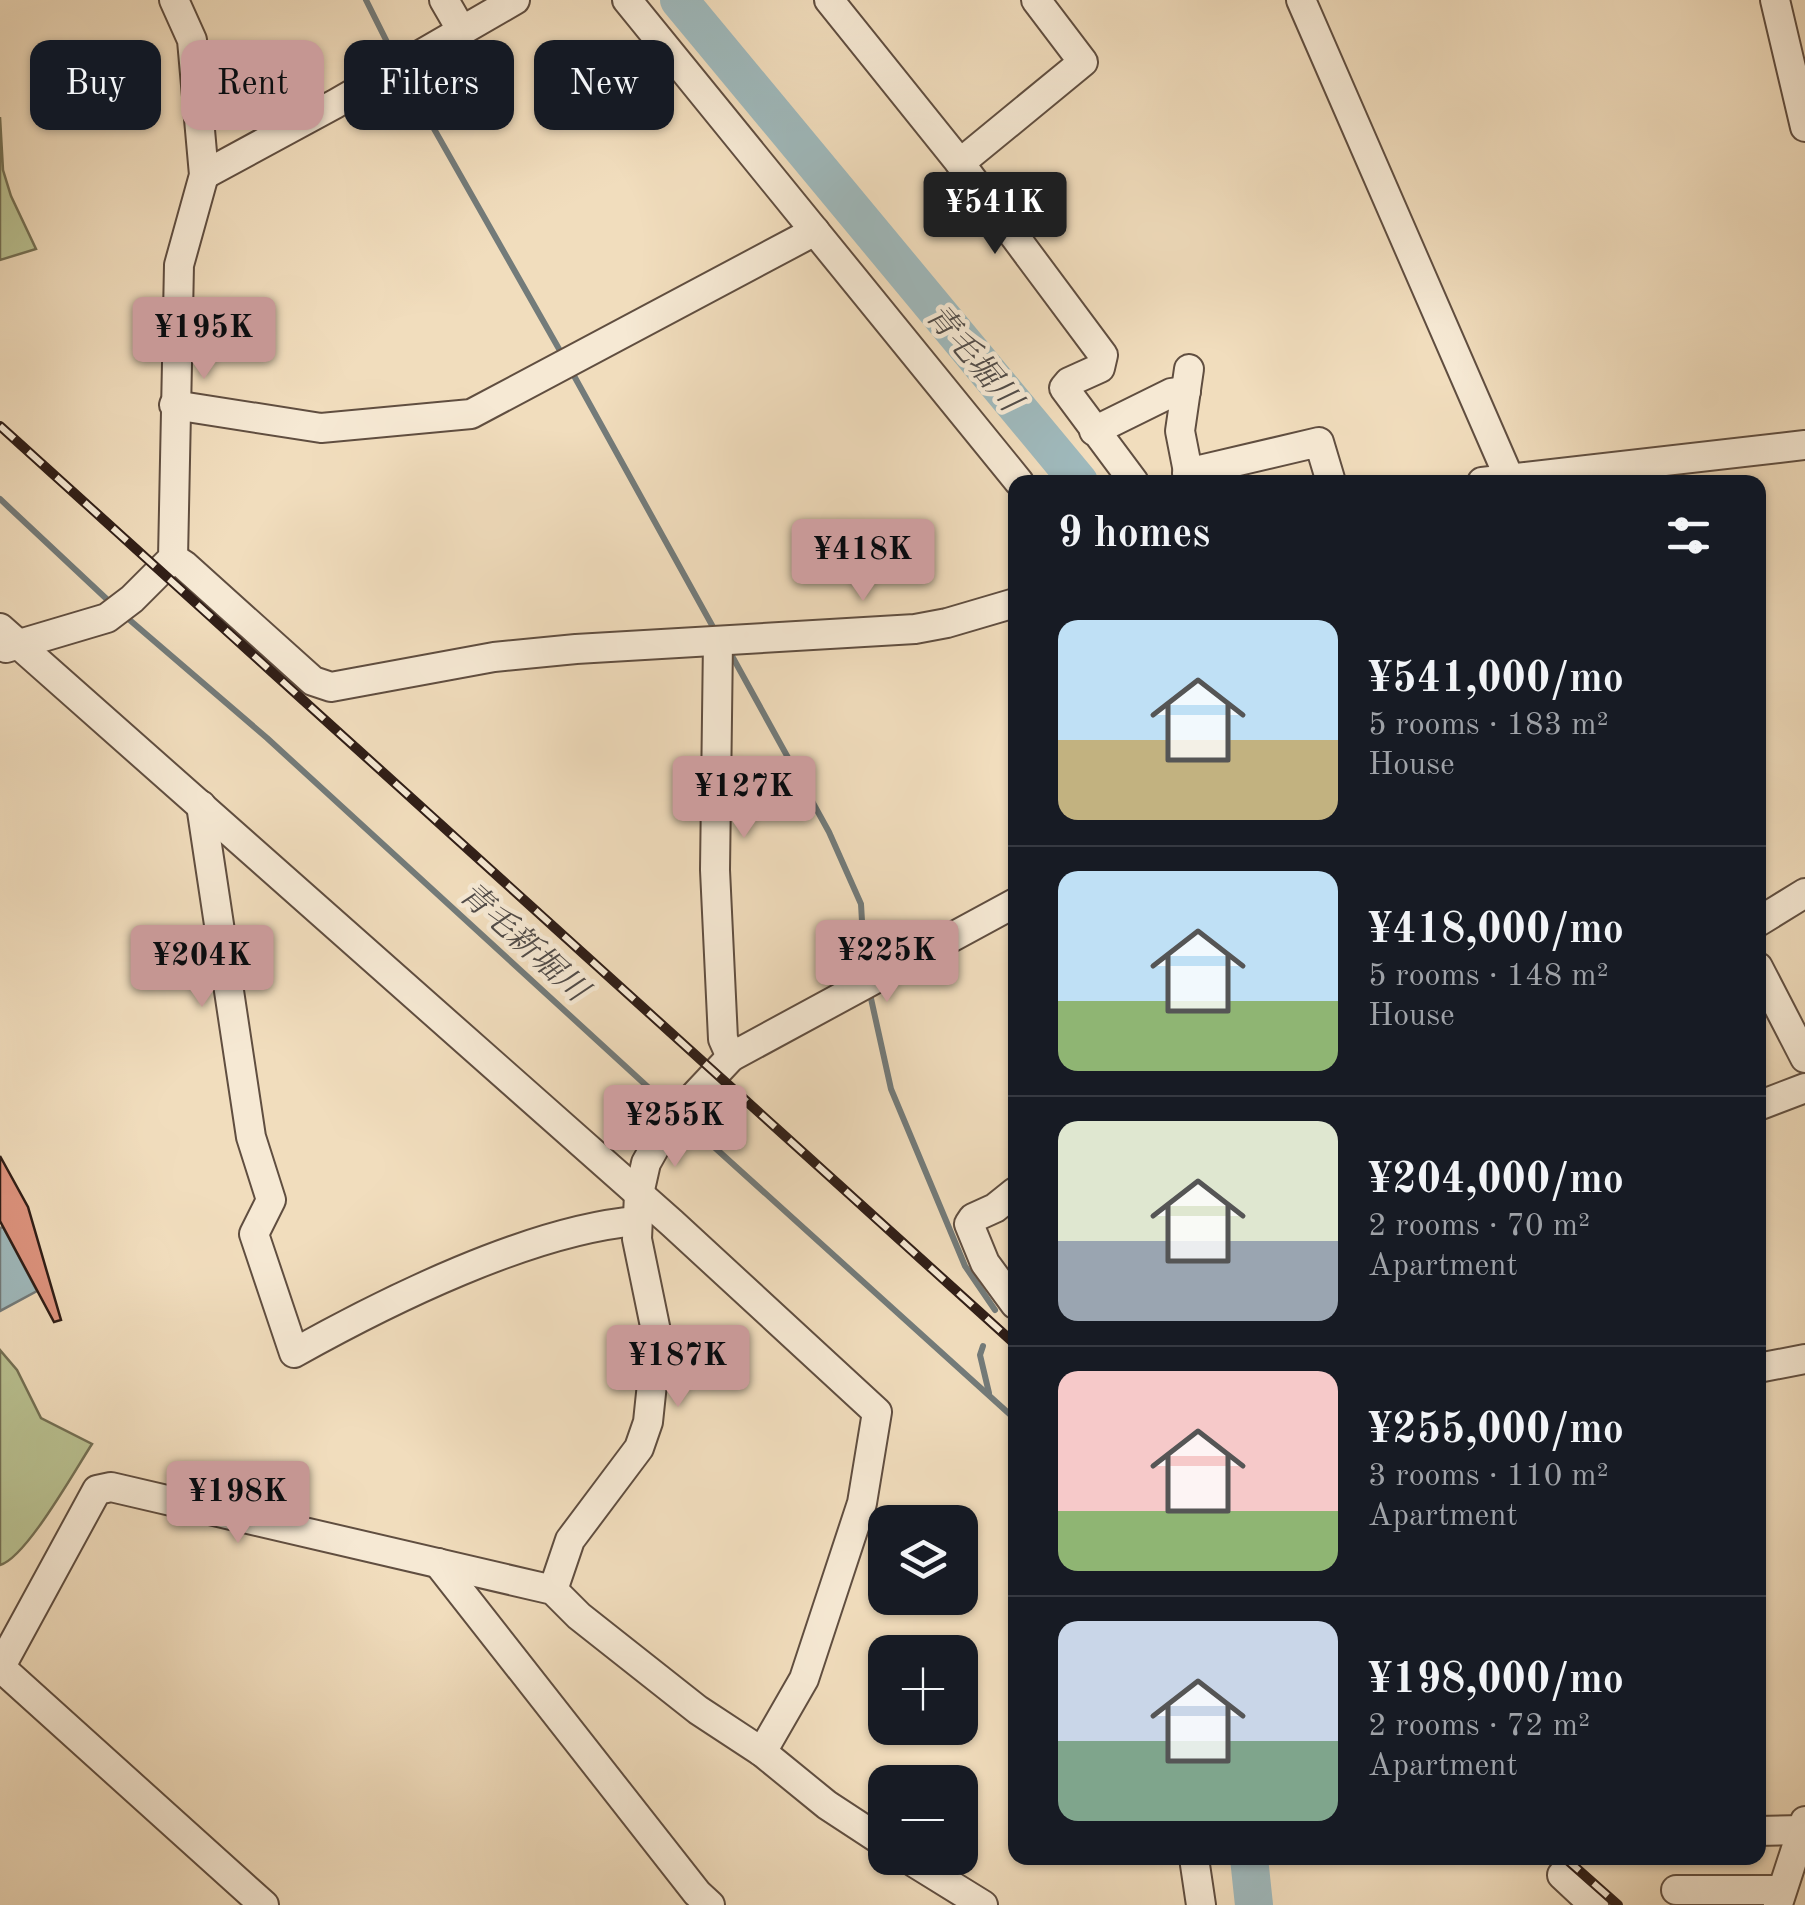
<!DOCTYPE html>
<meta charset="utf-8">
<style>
body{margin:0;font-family:"Old Standard TT","Noto Serif JP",serif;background:#242831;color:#f1f3f6;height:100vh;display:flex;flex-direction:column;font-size:38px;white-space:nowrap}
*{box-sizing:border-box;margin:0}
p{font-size:32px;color:#9ea1a6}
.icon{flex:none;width:55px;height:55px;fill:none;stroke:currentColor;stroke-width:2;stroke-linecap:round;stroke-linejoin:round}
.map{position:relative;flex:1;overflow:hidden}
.side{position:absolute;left:1008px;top:475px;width:758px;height:1390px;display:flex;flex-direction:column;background:#171b24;border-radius:20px;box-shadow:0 2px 8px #0004}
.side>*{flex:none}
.banner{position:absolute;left:30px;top:40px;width:828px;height:90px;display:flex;gap:20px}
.fabs{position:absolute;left:868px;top:1505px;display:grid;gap:20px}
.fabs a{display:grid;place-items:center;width:110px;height:110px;border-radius:20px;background:#171b24;box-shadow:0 2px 8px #0004;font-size:50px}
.price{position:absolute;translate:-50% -85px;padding:0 22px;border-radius:10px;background:#c59692;color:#111;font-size:32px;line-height:65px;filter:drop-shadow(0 2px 5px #0008)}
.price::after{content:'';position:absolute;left:50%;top:60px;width:30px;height:22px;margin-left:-15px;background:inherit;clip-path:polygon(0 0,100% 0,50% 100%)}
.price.selected{background:#222;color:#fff}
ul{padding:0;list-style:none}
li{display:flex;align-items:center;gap:30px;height:250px;padding:0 50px}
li+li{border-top:2px solid #363941}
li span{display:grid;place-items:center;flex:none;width:280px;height:200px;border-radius:20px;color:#555}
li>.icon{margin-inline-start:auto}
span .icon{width:120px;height:120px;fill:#fffc;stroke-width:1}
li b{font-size:42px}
h2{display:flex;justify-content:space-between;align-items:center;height:120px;padding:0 50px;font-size:42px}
.tag{padding:0 35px;border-radius:20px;background:#171b24;box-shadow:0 2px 8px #0004;font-size:35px;line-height:90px}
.tag.selected{background:#c59692;color:#111}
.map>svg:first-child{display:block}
</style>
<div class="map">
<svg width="1805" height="1905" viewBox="0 0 1805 1905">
<rect width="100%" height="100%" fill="#f1ddbd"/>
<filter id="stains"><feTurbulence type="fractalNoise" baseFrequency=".002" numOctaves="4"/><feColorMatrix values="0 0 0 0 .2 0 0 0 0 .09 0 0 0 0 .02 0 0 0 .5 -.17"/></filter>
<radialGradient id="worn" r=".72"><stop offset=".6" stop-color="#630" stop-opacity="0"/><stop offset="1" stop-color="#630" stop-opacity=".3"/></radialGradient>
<g fill="#b9c191" stroke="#747054" stroke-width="2.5">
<polygon points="0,117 3,170 11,196 36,249 0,260"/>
<path d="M 0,1350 L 17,1370 L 41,1418 L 92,1444 C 75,1470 26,1558 0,1565 Z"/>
</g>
<polygon fill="#9fb9bc" stroke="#737b7a" stroke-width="2.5" points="3,1227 37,1291 0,1311 0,1228"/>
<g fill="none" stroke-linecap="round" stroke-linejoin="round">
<g stroke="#737b7a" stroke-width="6">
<polyline points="366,0 395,58"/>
<polyline points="404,76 563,356"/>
<polyline points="573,374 713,627"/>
<polyline points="0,499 112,604"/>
<polyline points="125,616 267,738 673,1110"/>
<polyline points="732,656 829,832 861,904 865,973"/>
<polyline points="870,994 891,1089 965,1266 995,1310"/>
<polyline points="682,1118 1015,1419"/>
<polyline points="983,1346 980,1355 989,1393"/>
</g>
<g stroke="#9fb9bc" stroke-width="38">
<polyline points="679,0 1079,482"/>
<polyline points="1249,1858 1254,1905"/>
</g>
</g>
<polygon fill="#de947f" stroke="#301e17" stroke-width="2.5" points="0,1156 28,1207 61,1320 54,1322 0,1221"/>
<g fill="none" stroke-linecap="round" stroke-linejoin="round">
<defs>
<g id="minor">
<polyline points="444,0 462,31"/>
<polyline points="627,0 1019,482"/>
<polyline points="829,0 960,163 1103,355 1100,368 1069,382 1064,388 1134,482"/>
<polyline points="1301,0 1511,482"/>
<polyline points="1775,0 1805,127"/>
<polyline points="960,163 1083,62 1036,0"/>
<polyline points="204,175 335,104 515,0"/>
<polyline points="1189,369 1180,431 1190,482"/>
<polyline points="174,405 321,428 471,414 815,231"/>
<polyline points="1094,431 1171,393 1186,391"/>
<polyline points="1187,473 1319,442 1331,482"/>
<polyline points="1482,482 1805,445"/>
<polyline points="173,558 184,565 313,681 331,687 494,657 576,649 915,629 947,623 1015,603"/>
<polyline points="0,628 672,1223 877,1412 862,1503 804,1679 762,1752"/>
<polyline points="718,641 715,870 723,1039 731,1057"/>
<polyline points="6,648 107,618 132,599 173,558 179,265 204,175 192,40 174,0"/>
<path d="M 201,805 L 251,1137 L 271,1200 L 254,1234 L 294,1353 C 387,1301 530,1230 637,1221"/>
<polyline points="1758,922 1805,893"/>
<polyline points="1758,967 1805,1058"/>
<polyline points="1758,1106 1805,1088"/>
<polyline points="1015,1192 995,1208 973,1218 969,1224 985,1263 1015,1304"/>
<polyline points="1758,1368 1805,1359"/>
<polyline points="438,1563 697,1893 710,1905"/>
<polyline points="553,1590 570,1540 639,1448 648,1422 657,1336 637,1239 639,1194 646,1163 668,1124 731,1057 1015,903"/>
<polyline points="0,1667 264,1905"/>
<polyline points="0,1668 97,1490 111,1487 553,1590 579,1616 698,1710 762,1752 827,1805 885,1843"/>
<polyline points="1758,1831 1802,1830"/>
<polyline points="907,1858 983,1905"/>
<polyline points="1194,1858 1201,1905"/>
<polyline points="1562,1875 1594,1905"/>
<polyline points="1676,1890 1781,1890"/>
<polyline points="1778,1904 1805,1821"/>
</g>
</defs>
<use href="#minor" stroke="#604e40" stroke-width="32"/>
<use href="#minor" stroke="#f6e9d4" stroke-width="28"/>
<defs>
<g id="rail">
<polyline points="0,426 1015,1344"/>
<polyline points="1565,1858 1618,1905"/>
</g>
</defs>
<use href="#rail" stroke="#301e17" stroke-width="10"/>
<use href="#rail" stroke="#f6e9d4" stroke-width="6" stroke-dasharray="19" stroke-linecap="butt"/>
</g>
<g text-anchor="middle" stroke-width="9" stroke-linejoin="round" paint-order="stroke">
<g font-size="32" font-style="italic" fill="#514c49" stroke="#f6e9d4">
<text transform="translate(974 357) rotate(50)" y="11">青毛堀川</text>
<text transform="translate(524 941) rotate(42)" y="11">青毛新堀川</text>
</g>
</g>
<rect width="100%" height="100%" filter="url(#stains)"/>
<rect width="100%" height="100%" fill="url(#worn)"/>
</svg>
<div class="fabs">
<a><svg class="icon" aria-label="layers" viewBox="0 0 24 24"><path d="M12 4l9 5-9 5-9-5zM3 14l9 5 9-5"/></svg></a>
<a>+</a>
<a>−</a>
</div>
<b class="price selected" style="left:995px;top:257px">¥541K</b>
<b class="price" style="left:204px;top:382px">¥195K</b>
<b class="price" style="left:863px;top:604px">¥418K</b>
<b class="price" style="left:744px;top:841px">¥127K</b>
<b class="price" style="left:887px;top:1005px">¥225K</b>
<b class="price" style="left:202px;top:1010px">¥204K</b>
<b class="price" style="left:675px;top:1170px">¥255K</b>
<b class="price" style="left:678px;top:1410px">¥187K</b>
<b class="price" style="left:238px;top:1546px">¥198K</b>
<div class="banner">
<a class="tag">Buy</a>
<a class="tag selected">Rent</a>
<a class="tag">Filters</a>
<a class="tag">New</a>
</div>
<section class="side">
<h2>9 homes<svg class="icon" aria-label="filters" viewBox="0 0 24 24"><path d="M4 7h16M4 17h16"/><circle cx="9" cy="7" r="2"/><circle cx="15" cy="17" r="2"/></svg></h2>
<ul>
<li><span style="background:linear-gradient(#bfe0f5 60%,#c2b280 0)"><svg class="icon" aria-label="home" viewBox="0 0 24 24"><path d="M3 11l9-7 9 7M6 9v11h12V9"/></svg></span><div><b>¥541,000/mo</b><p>5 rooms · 183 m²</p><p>House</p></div></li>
<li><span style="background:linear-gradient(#bfe0f5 65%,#8fb573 0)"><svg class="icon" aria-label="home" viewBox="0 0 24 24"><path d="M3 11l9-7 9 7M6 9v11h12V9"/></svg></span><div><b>¥418,000/mo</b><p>5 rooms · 148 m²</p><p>House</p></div></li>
<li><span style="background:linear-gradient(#dfe7d0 60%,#9aa5b1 0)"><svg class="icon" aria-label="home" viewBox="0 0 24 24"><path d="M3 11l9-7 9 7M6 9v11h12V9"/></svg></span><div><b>¥204,000/mo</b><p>2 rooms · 70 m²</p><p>Apartment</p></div></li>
<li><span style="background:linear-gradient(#f6c9c9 70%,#8fb573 0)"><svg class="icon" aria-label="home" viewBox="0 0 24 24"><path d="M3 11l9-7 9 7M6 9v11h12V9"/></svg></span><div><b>¥255,000/mo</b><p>3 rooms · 110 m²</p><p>Apartment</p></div></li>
<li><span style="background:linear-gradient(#c9d6e8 60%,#7fa58c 0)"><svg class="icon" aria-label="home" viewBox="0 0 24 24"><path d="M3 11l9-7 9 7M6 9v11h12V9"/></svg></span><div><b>¥198,000/mo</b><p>2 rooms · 72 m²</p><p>Apartment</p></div></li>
</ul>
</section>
</div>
